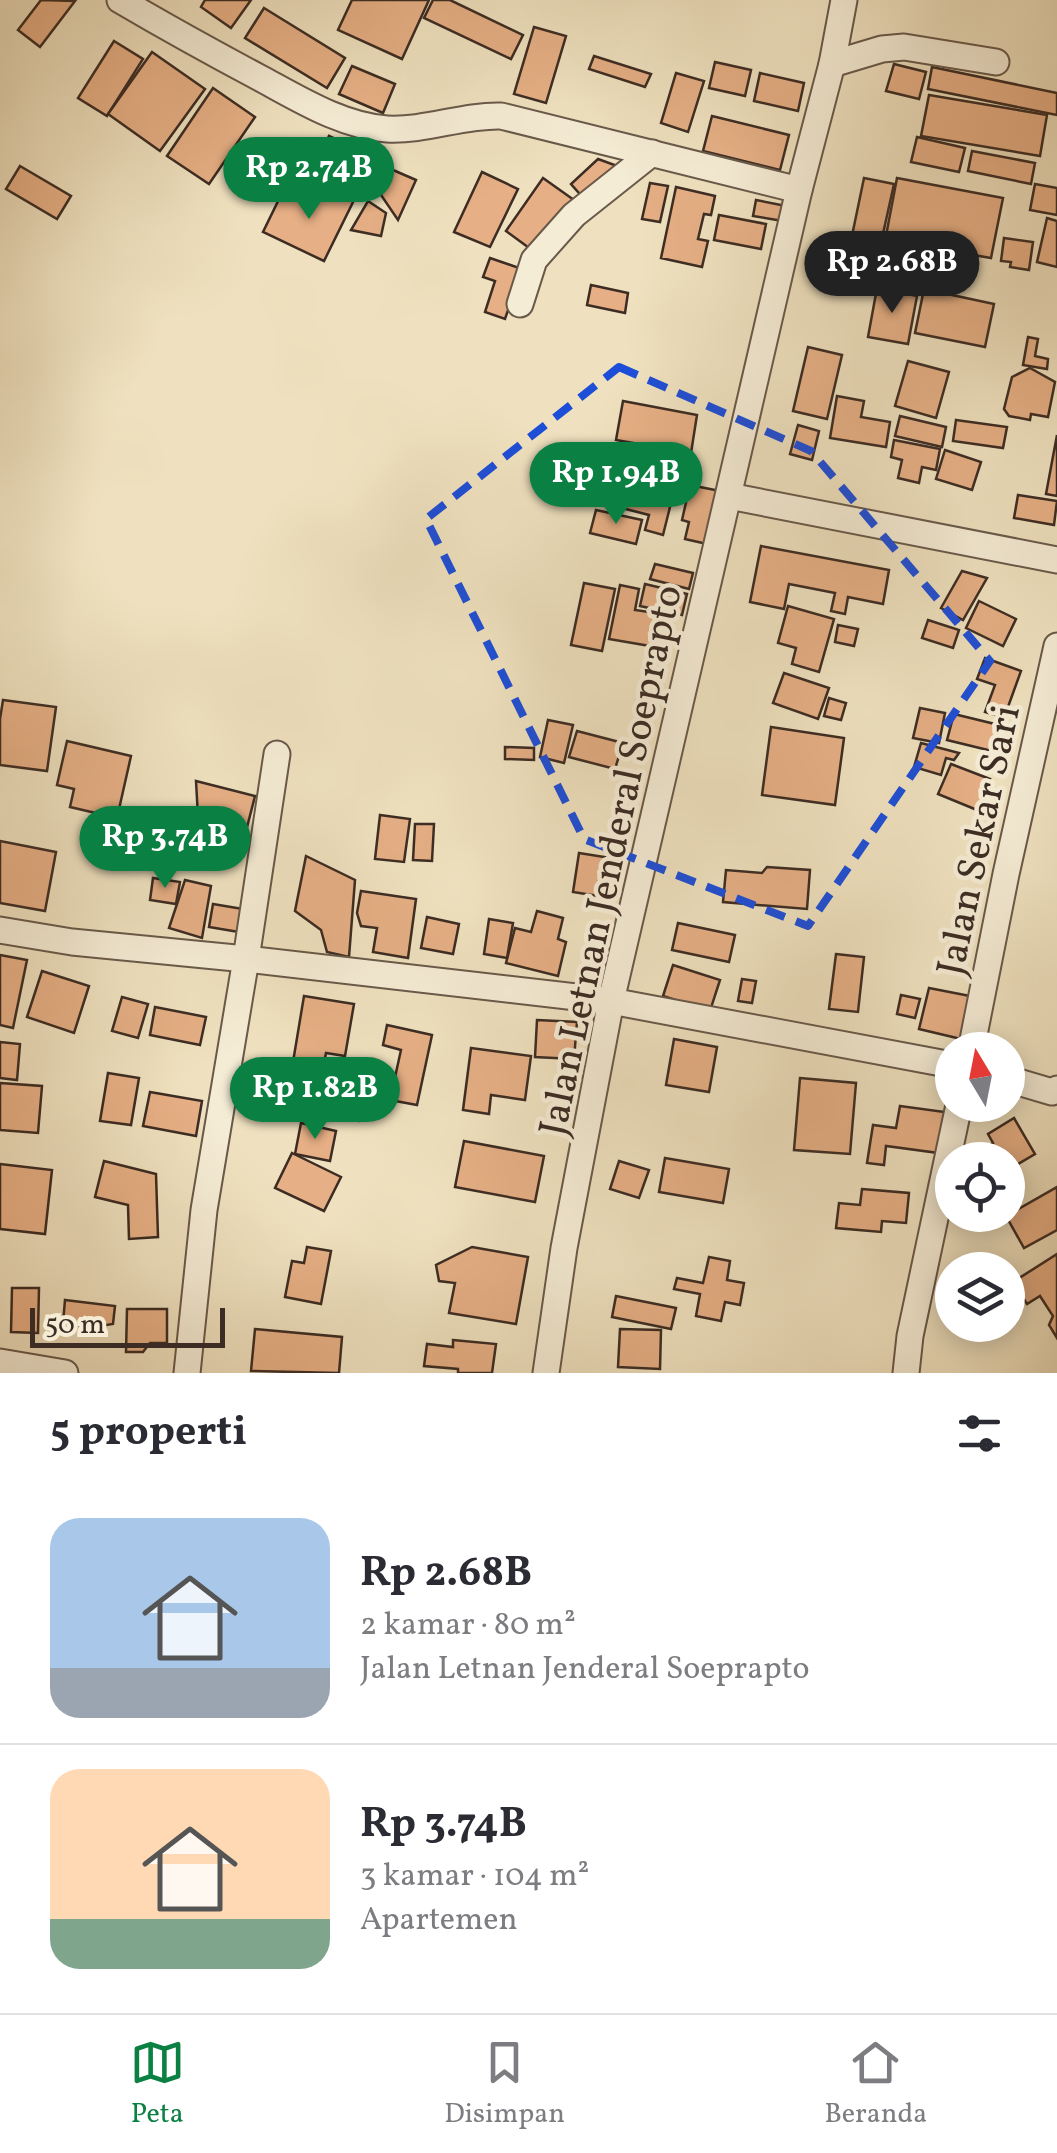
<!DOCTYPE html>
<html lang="id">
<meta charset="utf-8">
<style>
body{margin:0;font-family:Vollkorn,serif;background:#f7f7f7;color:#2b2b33;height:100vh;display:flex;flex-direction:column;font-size:38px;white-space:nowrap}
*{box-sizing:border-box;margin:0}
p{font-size:32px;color:#7c7c81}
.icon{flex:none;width:55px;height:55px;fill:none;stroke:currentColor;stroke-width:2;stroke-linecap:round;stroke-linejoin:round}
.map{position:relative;height:1373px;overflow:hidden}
.details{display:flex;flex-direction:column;background:#fff;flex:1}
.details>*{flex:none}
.needle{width:65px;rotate:350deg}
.controls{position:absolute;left:935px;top:1032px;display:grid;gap:20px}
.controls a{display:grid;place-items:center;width:90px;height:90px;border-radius:50%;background:#fff;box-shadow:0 5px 25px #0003;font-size:50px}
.scale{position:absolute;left:30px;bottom:25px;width:195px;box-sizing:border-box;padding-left:10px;border:5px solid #3c2c23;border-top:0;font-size:28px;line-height:35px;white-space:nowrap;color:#3c2c23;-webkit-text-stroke:8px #f5ecd5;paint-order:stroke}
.price{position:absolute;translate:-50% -85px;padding:0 22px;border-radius:35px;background:#0b8043;color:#fff;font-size:32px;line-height:65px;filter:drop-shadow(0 2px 5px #0008)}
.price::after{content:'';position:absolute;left:50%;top:60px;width:30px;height:22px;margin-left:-15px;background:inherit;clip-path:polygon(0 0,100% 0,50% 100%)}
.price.selected{background:#222;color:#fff}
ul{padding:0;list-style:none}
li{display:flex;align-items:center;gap:30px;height:250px;padding:0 50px}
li+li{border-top:2px solid #e1e1e2}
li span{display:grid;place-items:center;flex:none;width:280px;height:200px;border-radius:30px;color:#555}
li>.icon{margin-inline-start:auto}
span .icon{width:120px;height:120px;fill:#fffc;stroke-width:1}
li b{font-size:42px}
h2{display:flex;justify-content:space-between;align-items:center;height:120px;padding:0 50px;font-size:42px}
.tab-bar{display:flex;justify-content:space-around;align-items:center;height:140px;border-top:2px solid #e1e1e2;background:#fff;font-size:28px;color:#7c7c81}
.tab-bar a{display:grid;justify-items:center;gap:5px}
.tab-bar .selected{color:#0b8043}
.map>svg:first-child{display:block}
</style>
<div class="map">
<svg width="1057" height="1373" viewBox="0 0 1057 1373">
<rect width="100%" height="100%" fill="#efe1bf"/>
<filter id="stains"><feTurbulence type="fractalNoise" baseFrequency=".002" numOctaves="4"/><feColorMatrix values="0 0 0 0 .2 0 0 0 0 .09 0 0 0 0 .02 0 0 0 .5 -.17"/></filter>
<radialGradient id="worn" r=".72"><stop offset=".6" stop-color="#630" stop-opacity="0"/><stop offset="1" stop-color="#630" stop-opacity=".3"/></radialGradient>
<g fill="#e6af85" stroke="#3c2c23" stroke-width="2.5">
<polygon points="41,0 75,1 40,47 18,30"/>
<polygon points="205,0 251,0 231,28 201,7"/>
<polygon points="352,0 429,0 402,59 338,30"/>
<polygon points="433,0 450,0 523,35 511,59 424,18"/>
<polygon points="264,8 345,58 327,88 245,38"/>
<polygon points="534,27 566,36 546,103 514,94"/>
<polygon points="114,41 143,59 107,116 78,98"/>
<polygon points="152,52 205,89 160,151 108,114"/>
<polygon points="594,56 651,74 645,87 589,69"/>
<polygon points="715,62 751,70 745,96 709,88"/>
<polygon points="894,64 926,72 919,99 886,91"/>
<polygon points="352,66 395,84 383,113 339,94"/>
<polygon points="932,67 1057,93 1057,115 928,89"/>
<polygon points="676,73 704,81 688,132 661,123"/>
<polygon points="760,73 804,83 798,111 754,101"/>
<polygon points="213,88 255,117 209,184 167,156"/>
<polygon points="929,95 1047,115 1040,156 921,136"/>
<polygon points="712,116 789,135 780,170 703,151"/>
<polygon points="329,136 378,159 361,194 346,187 352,174 339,169 334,180 313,171"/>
<polygon points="917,137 965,148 959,172 911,162"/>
<polygon points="972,151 1035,163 1031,184 968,171"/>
<polygon points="598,159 620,167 585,200 571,184"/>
<polygon points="20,166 71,196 57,219 6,189"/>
<polygon points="393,170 416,180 398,220 381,195"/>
<polygon points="482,172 518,189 490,247 454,232"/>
<polygon points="543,178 574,200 536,253 506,231"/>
<polygon points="864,178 894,184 877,261 848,255"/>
<polygon points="897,178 1003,198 991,258 933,248 935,238 920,239 915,268 881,262"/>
<polygon points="650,183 668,186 660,222 642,219"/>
<polygon points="1035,184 1057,188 1057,215 1030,210"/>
<polygon points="676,187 715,196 711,215 704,214 698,239 708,241 702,267 661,258"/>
<polygon points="335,189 355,198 324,261 263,232 283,191 313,205 321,196 332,196"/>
<polygon points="756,200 786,206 783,221 753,216"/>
<polygon points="368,201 386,213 381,236 351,230"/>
<polygon points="719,215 766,224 761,249 714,240"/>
<polygon points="1047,218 1057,221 1057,267 1037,262"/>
<polygon points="1004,238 1033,242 1029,270 1010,267 1011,262 1001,261"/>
<polygon points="490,258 522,269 505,319 485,312 495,281 483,277"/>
<polygon points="591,285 628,293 625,313 587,305"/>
<polygon points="877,288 917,296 908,344 868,337"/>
<polygon points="924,289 994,304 985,347 915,333"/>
<polygon points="1028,337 1038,339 1035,356 1048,359 1047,369 1023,365"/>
<polygon points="808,347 842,355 827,419 793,411"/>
<polygon points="908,361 949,372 936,418 895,406"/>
<polygon points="1030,368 1055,382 1048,417 1031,414 1030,420 1009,416 1004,409 1012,377"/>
<polygon points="837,396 864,401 861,417 890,422 886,447 830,438"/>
<polygon points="623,401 697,415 691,453 616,440"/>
<polygon points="900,416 946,427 942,447 895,436"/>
<polygon points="956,420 1007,427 1003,448 953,441"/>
<polygon points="798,425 819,431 812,460 790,454"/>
<polygon points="1057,435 1057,496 1046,494"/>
<polygon points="894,440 940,449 936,470 922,467 919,483 898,478 902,460 891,457"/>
<polygon points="945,450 981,462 972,490 936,479"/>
<polygon points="690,485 720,491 707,544 685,539 689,522 682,520"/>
<polygon points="626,493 671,503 663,535 645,530 649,515 622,508"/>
<polygon points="1018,495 1057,501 1054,525 1014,518"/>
<polygon points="596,510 642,520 636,544 590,533"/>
<polygon points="761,546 889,570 883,604 848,597 845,614 831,611 835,593 789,584 784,609 750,602"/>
<polygon points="655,564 693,573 689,589 650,579"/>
<polygon points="962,571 987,578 963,620 941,608"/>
<polygon points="584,583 615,589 602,651 571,645"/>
<polygon points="645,584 687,594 682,615 640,606"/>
<polygon points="620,585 639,589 635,610 656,613 650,646 609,639"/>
<polygon points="979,601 1016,619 1003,646 966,628"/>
<polygon points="788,606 834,619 819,672 792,664 796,648 778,643"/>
<polygon points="928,620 959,630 953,648 922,638"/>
<polygon points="838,625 858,629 854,646 835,642"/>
<polygon points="985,658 1021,671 1004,718 985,712 995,685 977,679"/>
<polygon points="784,673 829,688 818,719 773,703"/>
<polygon points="829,698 846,703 841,720 824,716"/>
<polygon points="3,700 56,707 47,771 0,765 0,719"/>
<polygon points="920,708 945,713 939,743 913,738"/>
<polygon points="954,714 1003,726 996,752 947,740"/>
<polygon points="548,720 573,725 564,763 540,757"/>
<polygon points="771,727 844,738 835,805 762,795"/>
<polygon points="577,731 623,743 615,769 569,757"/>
<polygon points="67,741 131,756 117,818 70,807 74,789 57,785"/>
<polygon points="921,743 959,753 954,760 946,758 941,775 914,767"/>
<polygon points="505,747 534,748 534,760 505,759"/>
<polygon points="951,764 990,779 977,810 938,794"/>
<polygon points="196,781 255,796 246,831 199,835"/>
<polygon points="380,815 410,819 404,862 375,859"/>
<polygon points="415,824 434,824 432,861 413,860"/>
<polygon points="0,841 56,852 45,911 0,903"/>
<polygon points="579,853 617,859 611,898 573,892"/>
<polygon points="306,856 355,880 349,957 327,952 321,930 295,911"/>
<polygon points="767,867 810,870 807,909 723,902 726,870 762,873"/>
<polygon points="153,878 180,882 176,904 150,900"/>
<polygon points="185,880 211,886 202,938 169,928"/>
<polygon points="361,891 416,899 408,958 373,952 377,928 361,926 357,913"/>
<polygon points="213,904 243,909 239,932 209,927"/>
<polygon points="537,911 563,918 558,939 566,942 558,976 506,963 515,928 531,932"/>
<polygon points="427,917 459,924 453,954 421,948"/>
<polygon points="489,919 513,923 507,958 484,954"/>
<polygon points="678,923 735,935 729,962 672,950"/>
<polygon points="836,954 864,957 858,1012 829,1009"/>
<polygon points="0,955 27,960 13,1028 0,1025"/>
<polygon points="673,965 720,980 710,1011 663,996"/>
<polygon points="42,971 89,986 74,1033 27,1017"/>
<polygon points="742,979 756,981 752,1003 738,1001"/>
<polygon points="929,988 970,996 961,1039 919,1029"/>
<polygon points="901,995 920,999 915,1018 897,1014"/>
<polygon points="304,996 354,1004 345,1056 326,1053 325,1058 343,1061 340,1082 291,1074"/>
<polygon points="122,997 148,1004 138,1038 112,1031"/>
<polygon points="155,1007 206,1017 200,1045 150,1035"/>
<polygon points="537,1020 577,1022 574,1059 535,1057"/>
<polygon points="387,1025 432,1035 417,1105 390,1100 401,1050 383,1045"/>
<polygon points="674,1039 717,1047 709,1092 666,1085"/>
<polygon points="0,1042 20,1044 17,1080 0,1078"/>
<polygon points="471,1048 531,1056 525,1100 491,1095 489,1114 463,1110"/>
<polygon points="108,1073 139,1078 131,1125 100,1121"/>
<polygon points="800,1078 856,1083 850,1154 794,1150"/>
<polygon points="0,1083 42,1086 38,1133 0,1130"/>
<polygon points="298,1088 362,1095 359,1121 295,1115"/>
<polygon points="150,1092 202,1101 196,1136 143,1126"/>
<polygon points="900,1106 952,1113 946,1154 886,1146 884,1165 867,1163 873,1125 896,1128"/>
<polygon points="1014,1118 1035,1154 1008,1170 1008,1160 979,1160 975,1154 993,1143 988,1134"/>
<polygon points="301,1123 336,1131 330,1161 295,1154"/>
<polygon points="464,1141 544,1156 535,1202 455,1187"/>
<polygon points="292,1153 341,1177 324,1211 275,1188"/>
<polygon points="665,1158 729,1169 723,1203 659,1192"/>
<polygon points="104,1161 156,1174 158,1237 129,1239 128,1205 95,1197"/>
<polygon points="619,1161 649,1170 639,1198 610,1189"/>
<polygon points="0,1164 52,1170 45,1234 0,1229"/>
<polygon points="1057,1187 1057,1230 1024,1248 1006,1216"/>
<polygon points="862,1189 909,1193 906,1223 882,1221 881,1232 836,1228 839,1203 860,1205"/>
<polygon points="307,1247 331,1251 321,1304 285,1297 292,1261 304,1263"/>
<polygon points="472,1247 528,1257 516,1324 449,1313 455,1283 439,1281 436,1265"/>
<polygon points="1057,1254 1057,1338 1049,1325 1053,1316 1040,1296 1027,1304 1013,1282"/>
<polygon points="709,1257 730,1261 727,1280 744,1283 740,1305 725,1302 721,1321 696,1316 700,1294 674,1289 677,1278 703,1283"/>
<polygon points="12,1288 39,1288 38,1333 11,1332"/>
<polygon points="616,1296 676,1308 671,1329 612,1317"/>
<polygon points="65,1300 115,1306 113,1324 93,1327 63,1323"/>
<polygon points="127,1309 167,1309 167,1343 150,1343 143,1352 126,1352"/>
<polygon points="255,1329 342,1337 339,1373 251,1371"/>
<polygon points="620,1329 661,1330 660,1369 618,1367"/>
<polygon points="453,1340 496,1344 492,1373 458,1373 458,1369 424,1366 427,1344 453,1347"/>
</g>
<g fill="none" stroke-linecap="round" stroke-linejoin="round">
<defs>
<g id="street">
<path d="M 120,0 C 166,27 213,53 260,78 C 299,99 342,126 387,129 C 426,131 462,115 501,116 L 799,190"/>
<polyline points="832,64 882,49 904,47 996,62"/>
<polyline points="520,304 534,260 574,215 652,153"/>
<polyline points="729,496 1057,560"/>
<polyline points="0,930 72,942 246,959 611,1001 952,1065"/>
<polyline points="971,1050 1006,874 1057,646"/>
<polyline points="1008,1079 1052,1092 1057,1089"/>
<polyline points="0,1362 65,1373"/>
<polyline points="187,1373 204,1210 246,959 277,754"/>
<polyline points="546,1373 564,1248 611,1001 799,190 832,64 844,0"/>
<polyline points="906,1373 910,1336 959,1105"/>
</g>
</defs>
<use href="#street" stroke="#69594a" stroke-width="29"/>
<use href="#street" stroke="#f5ecd5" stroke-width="25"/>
</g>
<path fill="none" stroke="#1d4ed8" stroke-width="8" stroke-dasharray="20 12" stroke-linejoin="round" d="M 619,367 L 811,451 L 990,661 L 808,926 L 584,839 L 426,519 Z"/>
<g text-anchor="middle" stroke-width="9" stroke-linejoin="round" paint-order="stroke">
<g font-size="40" fill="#3c2c23" stroke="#f5ecd5">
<text transform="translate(977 840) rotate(-78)" y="14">Jalan Sekar Sari</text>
<text transform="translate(609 860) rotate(-78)" y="14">Jalan Letnan Jenderal Soeprapto</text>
</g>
</g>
<rect width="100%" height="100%" filter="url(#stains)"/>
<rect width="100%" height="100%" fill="url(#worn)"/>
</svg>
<div class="controls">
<a><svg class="needle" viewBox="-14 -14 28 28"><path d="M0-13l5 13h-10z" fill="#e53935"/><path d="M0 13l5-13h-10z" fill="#7c7c81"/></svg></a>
<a><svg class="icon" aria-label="locate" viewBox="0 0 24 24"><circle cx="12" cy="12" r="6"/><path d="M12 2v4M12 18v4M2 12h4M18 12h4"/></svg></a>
<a><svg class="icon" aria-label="layers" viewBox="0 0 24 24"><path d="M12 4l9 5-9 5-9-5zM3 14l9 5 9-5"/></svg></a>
</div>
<div class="scale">50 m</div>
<b class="price" style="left:309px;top:222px">Rp 2.74B</b>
<b class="price selected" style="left:892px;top:316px">Rp 2.68B</b>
<b class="price" style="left:616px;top:527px">Rp 1.94B</b>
<b class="price" style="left:165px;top:891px">Rp 3.74B</b>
<b class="price" style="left:315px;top:1142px">Rp 1.82B</b>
</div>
<section class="details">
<h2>5 properti<svg class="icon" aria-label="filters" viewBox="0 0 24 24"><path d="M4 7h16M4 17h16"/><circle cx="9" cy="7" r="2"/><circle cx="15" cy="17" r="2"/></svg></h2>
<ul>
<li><span style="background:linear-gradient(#a9c7e8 75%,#9aa5b1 0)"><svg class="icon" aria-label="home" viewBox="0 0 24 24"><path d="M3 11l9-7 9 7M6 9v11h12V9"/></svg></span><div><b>Rp 2.68B</b><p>2 kamar · 80 m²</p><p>Jalan Letnan Jenderal Soeprapto</p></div></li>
<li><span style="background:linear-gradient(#ffd9b3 75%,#7fa58c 0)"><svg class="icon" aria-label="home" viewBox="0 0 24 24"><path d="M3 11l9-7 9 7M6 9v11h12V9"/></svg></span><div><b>Rp 3.74B</b><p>3 kamar · 104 m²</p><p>Apartemen</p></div></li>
</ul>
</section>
<nav class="tab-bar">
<a class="selected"><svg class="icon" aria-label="map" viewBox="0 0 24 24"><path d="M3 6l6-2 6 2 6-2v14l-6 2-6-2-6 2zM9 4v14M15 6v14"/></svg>Peta</a>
<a><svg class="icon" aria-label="saved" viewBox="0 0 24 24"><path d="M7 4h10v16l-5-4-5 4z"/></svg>Disimpan</a>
<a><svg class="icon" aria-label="home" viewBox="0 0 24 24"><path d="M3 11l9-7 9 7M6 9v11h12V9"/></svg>Beranda</a>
</nav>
